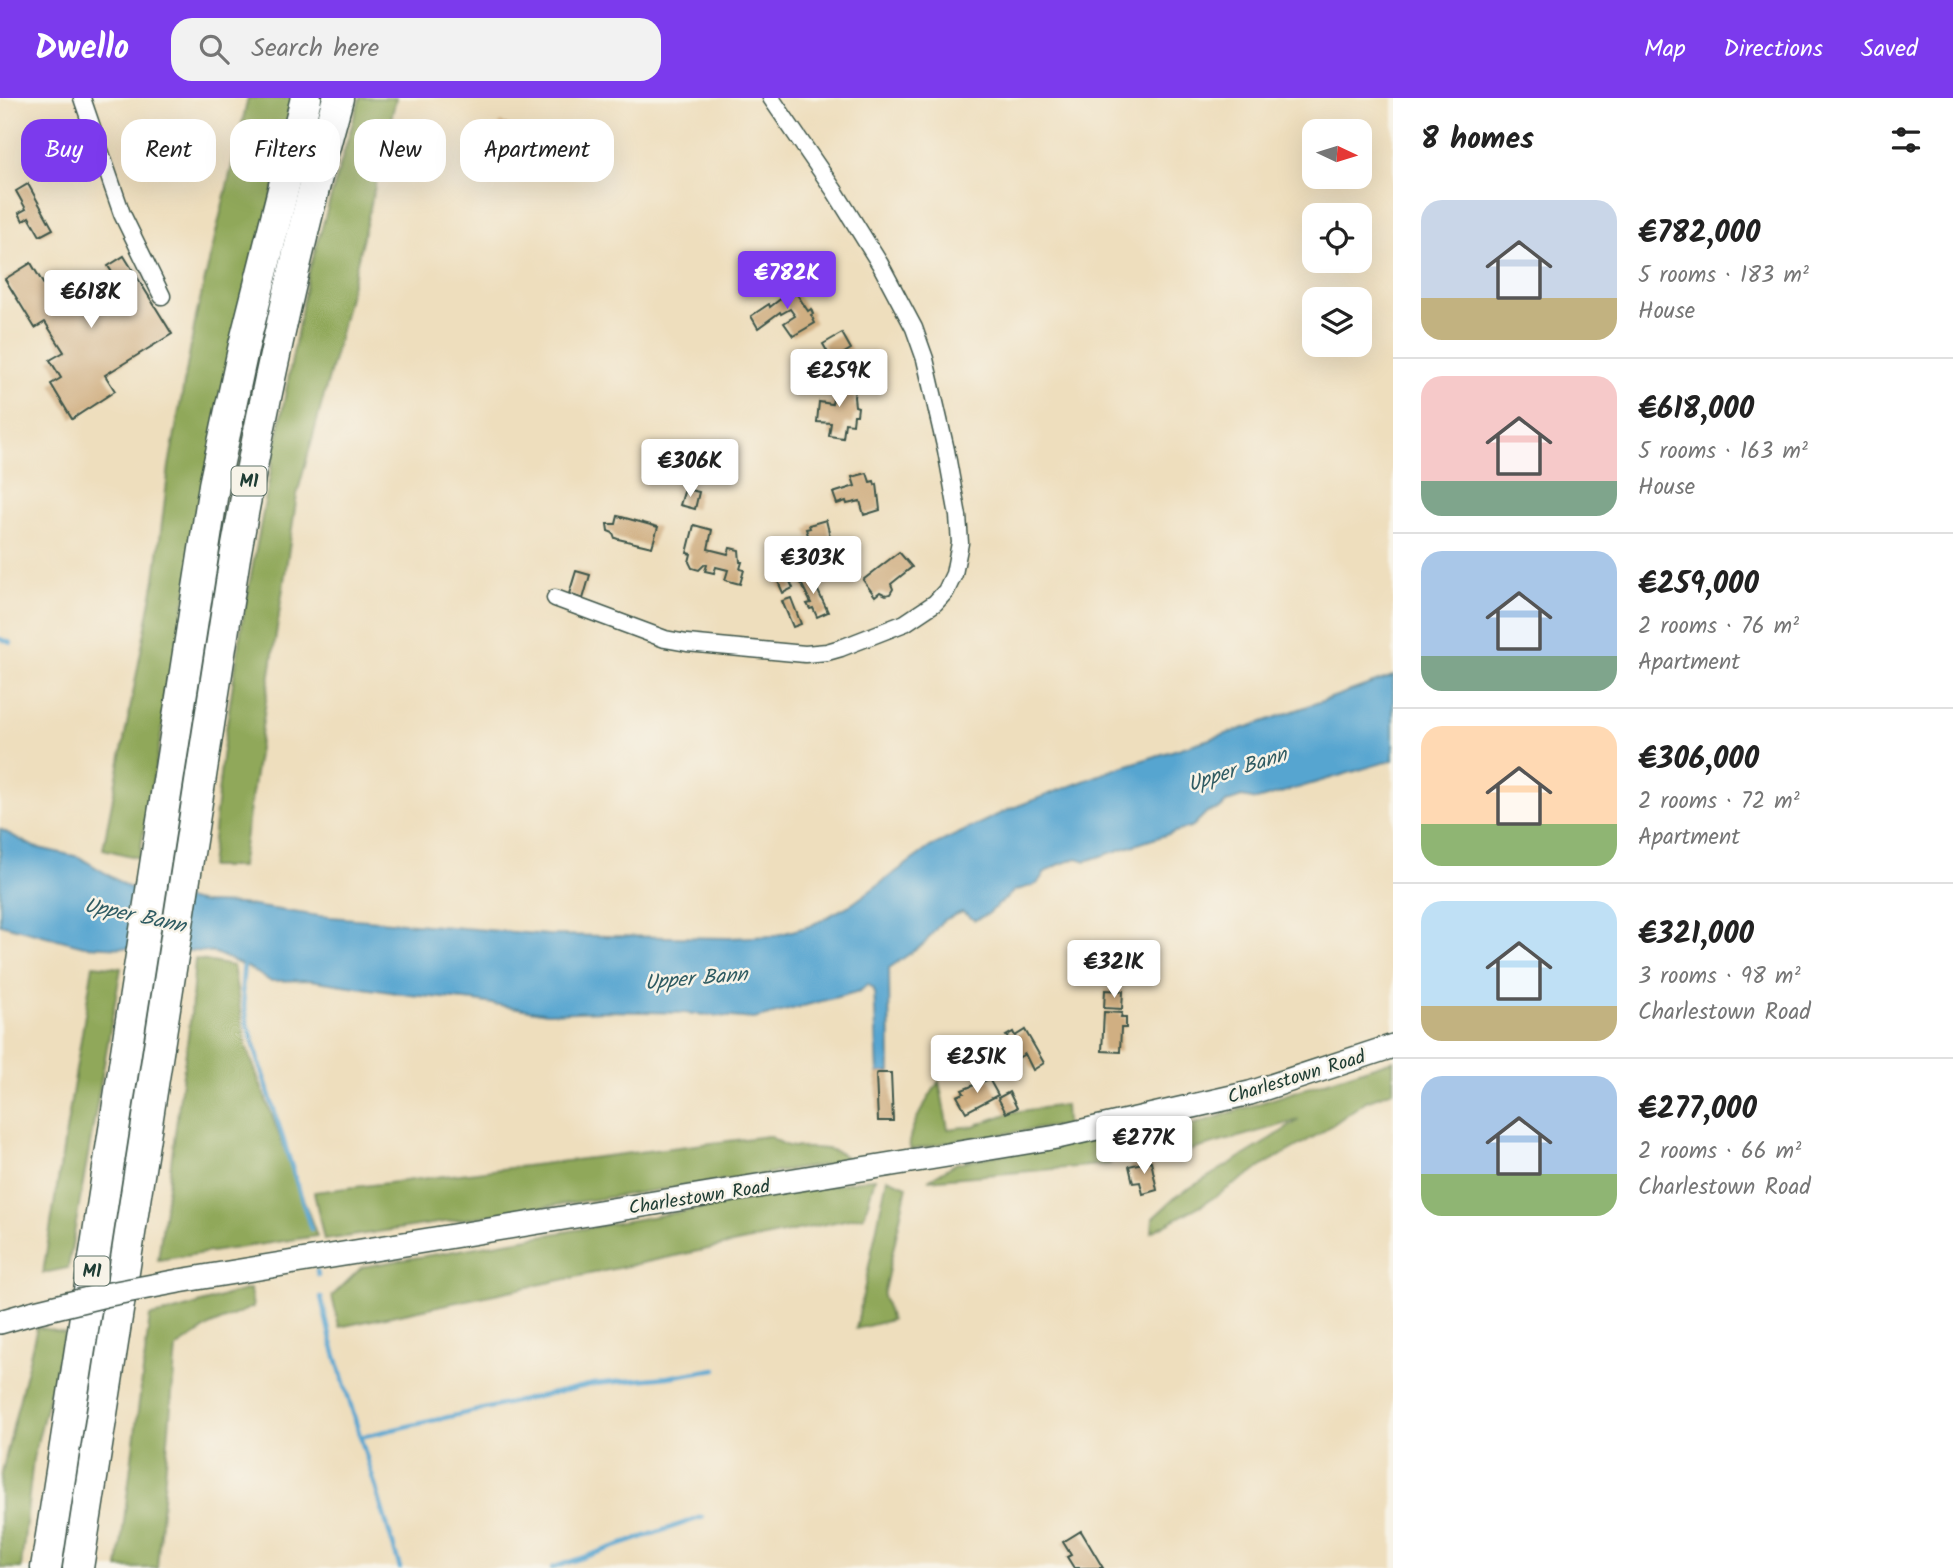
<!DOCTYPE html>
<meta charset="utf-8">
<style>
body{margin:0;font-family:Kalam,sans-serif;background:#f2f2f2;color:#222;height:100vh;display:flex;flex-direction:column;font-size:26px;white-space:nowrap}
*{box-sizing:border-box;margin:0}
p{font-size:23px;color:#767676}
.icon{flex:none;width:38px;height:38px;fill:none;stroke:currentColor;stroke-width:2;stroke-linecap:round;stroke-linejoin:round}
.map{position:relative;flex:1;overflow:hidden}
.panel{display:flex;flex-direction:column;background:#fff;width:560px}
.panel>*{flex:none}
.banner{position:absolute;left:21px;top:21px;width:665px;height:63px;display:flex;gap:14px}
.needle{width:46px;rotate:94deg}
.controls{position:absolute;left:1302px;top:21px;display:grid;gap:14px}
.controls a{display:grid;place-items:center;width:70px;height:70px;border-radius:14px;background:#fff;box-shadow:0 7px 28px #0002;font-size:35px}
.price{position:absolute;translate:-50% -60px;padding:0 16px;border-radius:7px;background:#fff;color:#222;font-size:23px;line-height:46px;filter:drop-shadow(0 2px 4px #0008)}
.price::after{content:'';position:absolute;left:50%;top:42px;width:21px;height:16px;margin-left:-10px;background:inherit;clip-path:polygon(0 0,100% 0,50% 100%)}
.price.selected{background:#7c3aed;color:#fff}
ul{padding:0;list-style:none}
li{display:flex;align-items:center;gap:21px;height:175px;padding:0 28px}
li+li{border-top:2px solid #e0e0e0}
li span{display:grid;place-items:center;flex:none;width:196px;height:140px;border-radius:21px;color:#555}
li>.icon{margin-inline-start:auto}
span .icon{width:84px;height:84px;fill:#fffc;stroke-width:1}
li b{font-size:30px}
h2{display:flex;justify-content:space-between;align-items:center;height:84px;padding:0 28px;font-size:30px}
.pill{padding:0 24px;border-radius:21px;background:#fff;box-shadow:0 7px 28px #0002;font-size:24px;line-height:63px}
.pill.selected{background:#7c3aed;color:#fff}
header{display:flex;align-items:center;gap:42px;box-sizing:border-box;height:98px;padding:0 35px;background:#7c3aed;color:#fff}
header strong{font-size:33px}
nav{display:flex;gap:38px;margin-inline-start:auto;font-size:24px}
.search{width:490px;height:63px;background:#f2f2f2;display:flex;align-items:center;gap:18px;box-sizing:border-box;padding:0 24px;border-radius:21px;color:#767676;font-size:26px}
main{display:flex;flex:1;min-height:0}
.map>svg:first-child{display:block}
</style>
<header>
<strong>Dwello</strong>
<div class="search"><svg class="icon" aria-label="search" viewBox="0 0 24 24"><circle cx="10" cy="10" r="6"/><path d="M15 15l6 6"/></svg>Search here</div>
<nav><a>Map</a><a>Directions</a><a>Saved</a></nav>
</header>
<main>
<div class="map">
<svg width="1393" height="1470" viewBox="0 0 1393 1470">
<rect width="100%" height="100%" fill="#f7f3e8"/>
<filter id="ink" filterUnits="userSpaceOnUse"><feTurbulence type="fractalNoise" baseFrequency=".0143" numOctaves="2"/><feDisplacementMap in="SourceGraphic" scale="14" xChannelSelector="R" yChannelSelector="G"/><feConvolveMatrix kernelMatrix="1 2 1 2 8 2 1 2 1" color-interpolation-filters="sRGB"/></filter>
<filter id="wash" filterUnits="userSpaceOnUse"><feTurbulence type="fractalNoise" baseFrequency=".00686" numOctaves="4" result="noise"/><feDisplacementMap in="SourceGraphic" scale="28" xChannelSelector="R" yChannelSelector="G"/><feGaussianBlur stdDeviation="1.57" result="paint"/><feColorMatrix in="noise" values="0 0 0 0 0 0 0 0 0 0 0 0 0 0 0 0 0 1.4 0 .05"/><feComposite in="paint" operator="in"/></filter>
<g filter="url(#wash)">
<rect width="100%" height="100%" fill="#eedebd"/>
<g fill="#90a85a" stroke="#587247" stroke-width="2">
<polygon points="248,0 296,0 220,309 139,760 103,751 155,481 169,368 196,219"/>
<polygon points="360,0 396,0 336,253 297,397 241,769 210,769 222,659 242,525 308,177"/>
<polygon points="195,861 233,868 246,948 317,1138 158,1162 191,916"/>
<polygon points="93,867 121,870 68,1170 43,1175"/>
<polygon points="1393,962 1393,993 1366,1003 1321,1035 1269,1064 1205,1105 1152,1134 1153,1120 1178,1097 1266,1044 1299,1022 1160,1061 1154,1042 1180,1031"/>
<path d="M 939,983 L 948,1031 L 973,1028 L 1013,1014 L 1065,1007 L 1066,1027 L 959,1042 L 911,1052 C 903,1035 930,999 939,983 Z"/>
<polygon points="1108,1035 1110,1066 928,1082 957,1065"/>
<path d="M 768,1038 C 775,1041 782,1046 788,1048 C 812,1053 833,1045 851,1063 L 324,1142 L 314,1094 Z"/>
<polygon points="875,1080 864,1118 339,1229 332,1198 362,1169"/>
<polygon points="887,1080 907,1088 883,1198 891,1222 856,1231"/>
<path d="M 250,1191 L 253,1209 L 211,1227 L 176,1250 L 157,1470 L 118,1470 L 150,1218 C 185,1213 216,1198 250,1191 Z"/>
<polygon points="37,1229 65,1235 33,1361 21,1470 0,1470 0,1388 3,1370"/>
</g>
<polygon fill="#57a5d0" stroke="#3b7182" stroke-width="2" points="1393,578 1393,662 1257,702 1242,699 1227,704 1220,711 1207,714 1193,728 1086,763 1077,760 1058,767 1045,774 1037,786 1014,793 988,816 975,822 962,814 942,823 924,846 889,870 890,975 878,975 874,891 868,886 860,893 754,921 684,915 607,913 547,915 475,903 410,897 310,882 270,883 249,870 213,854 84,848 0,826 0,731 34,749 79,759 128,789 203,805 240,806 319,818 548,837 729,840 774,838 810,828 852,806 930,749 1010,711 1118,670 1257,626"/>
<g fill="none" stroke-linecap="round" stroke-linejoin="round">
<g stroke="#57a5d0" stroke-width="4.5">
<polyline points="0,541 11,545"/>
<polyline points="244,863 242,890 247,925 311,1131"/>
<polyline points="317,1173 318,1177"/>
<polyline points="321,1199 331,1242 400,1470"/>
<polyline points="360,1339 594,1286 668,1279 716,1271"/>
<polyline points="552,1470 702,1419"/>
</g>
</g>
<g id="blocks">
<g fill="#d0af82">
<polygon points="500,24 522,31 520,39 498,32"/>
<polygon points="28,86 53,131 40,138 29,119 23,123 19,115 26,111 16,93"/>
<polygon points="124,158 172,236 105,277 115,293 72,321 51,286 61,280 50,262 64,254 45,224 35,230 5,181 31,165 51,199 84,179 97,201 120,187 108,168"/>
<polygon points="789,184 808,213 811,211 813,216 811,217 815,225 793,238 784,225 795,218 790,211 781,216 780,214 758,230 751,218 769,206 770,209 783,199 778,191"/>
<polygon points="842,235 851,251 832,262 823,246"/>
<polygon points="837,283 856,285 854,299 855,308 858,309 857,317 854,317 853,326 845,325 843,340 829,338 831,325 817,324 819,304 832,306"/>
<polygon points="867,375 870,384 874,383 875,387 877,386 880,412 864,417 860,403 847,406 846,403 837,406 833,395 855,388 852,379"/>
<polygon points="685,391 699,394 695,411 680,407"/>
<polygon points="618,418 658,429 652,449 618,441 615,440 613,435 608,433 607,426 616,426"/>
<polygon points="826,422 830,438 814,442 813,439 809,440 806,431 810,430 809,427"/>
<polygon points="694,427 712,432 708,451 728,456 730,450 739,452 740,464 742,464 740,471 744,472 740,486 725,482 728,472 716,469 714,475 705,473 707,467 705,466 699,472 692,470 689,464 691,456 687,455"/>
<polygon points="899,454 912,469 891,486 893,491 890,496 886,497 880,494 875,498 863,482"/>
<polygon points="576,473 590,477 583,501 569,496"/>
<polygon points="786,475 793,490 783,495 776,479"/>
<polygon points="810,476 828,514 817,519 813,510 810,511 807,506 811,505 799,481"/>
<polygon points="791,500 801,526 793,529 782,503"/>
<polygon points="1105,892 1123,893 1122,911 1104,910"/>
<polygon points="1104,914 1122,915 1121,919 1126,919 1126,930 1121,930 1120,954 1102,953"/>
<polygon points="1025,932 1044,965 1033,972 1025,956 1011,964 1006,956 999,960 994,952 1009,941 1006,938 1013,934 1015,938"/>
<polygon points="878,975 891,975 893,1023 878,1023 876,976"/>
<polygon points="989,981 998,997 966,1014 957,998 964,995 962,992"/>
<polygon points="1009,994 1017,1010 1006,1015 998,1000"/>
<polygon points="1151,1063 1157,1092 1143,1096 1140,1084 1133,1085 1129,1068"/>
<polygon points="1081,1433 1103,1470 1074,1470 1067,1459 1071,1457 1063,1444"/>
</g>
</g>
</g>
<g filter="url(#ink)">
<use href="#blocks" fill-opacity="0" stroke="#3e5549" stroke-width="2"/>
<g fill="none" stroke-linecap="round" stroke-linejoin="round">
<defs>
<g id="minor">
<polyline points="82,0 122,116 162,198"/>
<polyline points="555,500 665,541 687,545 805,556 827,554 841,550 905,525 935,505 946,493 954,476 960,445 958,418 946,352 925,261 914,230 880,166 834,92 771,0"/>
</g>
<g id="secondary">
<polyline points="179,1183 1057,1039 1250,995 1393,948"/>
<polyline points="0,1224 35,1214"/>
</g>
<g id="motorway">
<polyline points="46,1470 214,387 244,247 306,0"/>
<path d="M 78,1470 L 235,459 C 263,304 296,151 338,0"/>
</g>
</defs>
<use href="#minor" stroke="#3e5549" stroke-width="19"/>
<use href="#secondary" stroke="#3e5549" stroke-width="26"/>
<use href="#motorway" stroke="#3e5549" stroke-width="33"/>
<use href="#minor" stroke="#fff" stroke-width="16"/>
<use href="#secondary" stroke="#fff" stroke-width="23"/>
<use href="#motorway" stroke="#fff" stroke-width="30"/>
<defs>
<polyline id="secondary-bridge" points="35,1214 105,1197 179,1183"/>
</defs>
<use href="#secondary-bridge" stroke="#3e5549" stroke-width="26" stroke-linecap="butt"/>
<use href="#secondary-bridge" stroke="#fff" stroke-width="23"/>
</g>
</g>
<g text-anchor="middle" stroke-width="5" stroke-linejoin="round" paint-order="stroke">
<g fill="#f7f3e8" stroke="#60746a" stroke-width="2">
<rect x="231.5" y="368.5" width="35" height="29" rx="5"/>
<rect x="74.5" y="1158.5" width="35" height="29" rx="5"/>
</g>
<g font-size="18" font-weight="bold" fill="#1f3d34">
<text x="249" y="389">M1</text>
<text x="92" y="1179">M1</text>
</g>
<g font-size="19" fill="#1f3d34" stroke="#f7f3e8">
<text transform="translate(1296 978) rotate(-17)" y="7">Charlestown Road</text>
<text transform="translate(699 1098) rotate(-9)" y="7">Charlestown Road</text>
</g>
<g font-size="21" font-style="italic" fill="#305c63" stroke="#f7f3e8">
<text transform="translate(1237 671) rotate(-18)" y="7">Upper Bann</text>
<text transform="translate(135 817) rotate(12)" y="7">Upper Bann</text>
<text transform="translate(696 880) rotate(-5)" y="7">Upper Bann</text>
</g>
</g>
</svg>
<div class="controls">
<a><svg class="needle" viewBox="-14 -14 28 28"><path d="M0-13l5 13h-10z" fill="#e53935"/><path d="M0 13l5-13h-10z" fill="#767676"/></svg></a>
<a><svg class="icon" aria-label="locate" viewBox="0 0 24 24"><circle cx="12" cy="12" r="6"/><path d="M12 2v4M12 18v4M2 12h4M18 12h4"/></svg></a>
<a><svg class="icon" aria-label="layers" viewBox="0 0 24 24"><path d="M12 4l9 5-9 5-9-5zM3 14l9 5 9-5"/></svg></a>
</div>
<b class="price selected" style="left:787px;top:213px">€782K</b>
<b class="price" style="left:91px;top:232px">€618K</b>
<b class="price" style="left:839px;top:311px">€259K</b>
<b class="price" style="left:690px;top:401px">€306K</b>
<b class="price" style="left:813px;top:498px">€303K</b>
<b class="price" style="left:1114px;top:902px">€321K</b>
<b class="price" style="left:977px;top:997px">€251K</b>
<b class="price" style="left:1144px;top:1078px">€277K</b>
<div class="banner">
<a class="pill selected">Buy</a>
<a class="pill">Rent</a>
<a class="pill">Filters</a>
<a class="pill">New</a>
<a class="pill">Apartment</a>
</div>
</div>
<section class="panel">
<h2>8 homes<svg class="icon" aria-label="filters" viewBox="0 0 24 24"><path d="M4 7h16M4 17h16"/><circle cx="9" cy="7" r="2"/><circle cx="15" cy="17" r="2"/></svg></h2>
<ul>
<li><span style="background:linear-gradient(#c9d6e8 70%,#c2b280 0)"><svg class="icon" aria-label="home" viewBox="0 0 24 24"><path d="M3 11l9-7 9 7M6 9v11h12V9"/></svg></span><div><b>€782,000</b><p>5 rooms · 183 m²</p><p>House</p></div></li>
<li><span style="background:linear-gradient(#f6c9c9 75%,#7fa58c 0)"><svg class="icon" aria-label="home" viewBox="0 0 24 24"><path d="M3 11l9-7 9 7M6 9v11h12V9"/></svg></span><div><b>€618,000</b><p>5 rooms · 163 m²</p><p>House</p></div></li>
<li><span style="background:linear-gradient(#a9c7e8 75%,#7fa58c 0)"><svg class="icon" aria-label="home" viewBox="0 0 24 24"><path d="M3 11l9-7 9 7M6 9v11h12V9"/></svg></span><div><b>€259,000</b><p>2 rooms · 76 m²</p><p>Apartment</p></div></li>
<li><span style="background:linear-gradient(#ffd9b3 70%,#8fb573 0)"><svg class="icon" aria-label="home" viewBox="0 0 24 24"><path d="M3 11l9-7 9 7M6 9v11h12V9"/></svg></span><div><b>€306,000</b><p>2 rooms · 72 m²</p><p>Apartment</p></div></li>
<li><span style="background:linear-gradient(#bfe0f5 75%,#c2b280 0)"><svg class="icon" aria-label="home" viewBox="0 0 24 24"><path d="M3 11l9-7 9 7M6 9v11h12V9"/></svg></span><div><b>€321,000</b><p>3 rooms · 98 m²</p><p>Charlestown Road</p></div></li>
<li><span style="background:linear-gradient(#a9c7e8 70%,#8fb573 0)"><svg class="icon" aria-label="home" viewBox="0 0 24 24"><path d="M3 11l9-7 9 7M6 9v11h12V9"/></svg></span><div><b>€277,000</b><p>2 rooms · 66 m²</p><p>Charlestown Road</p></div></li>
</ul>
</section>
</main>
